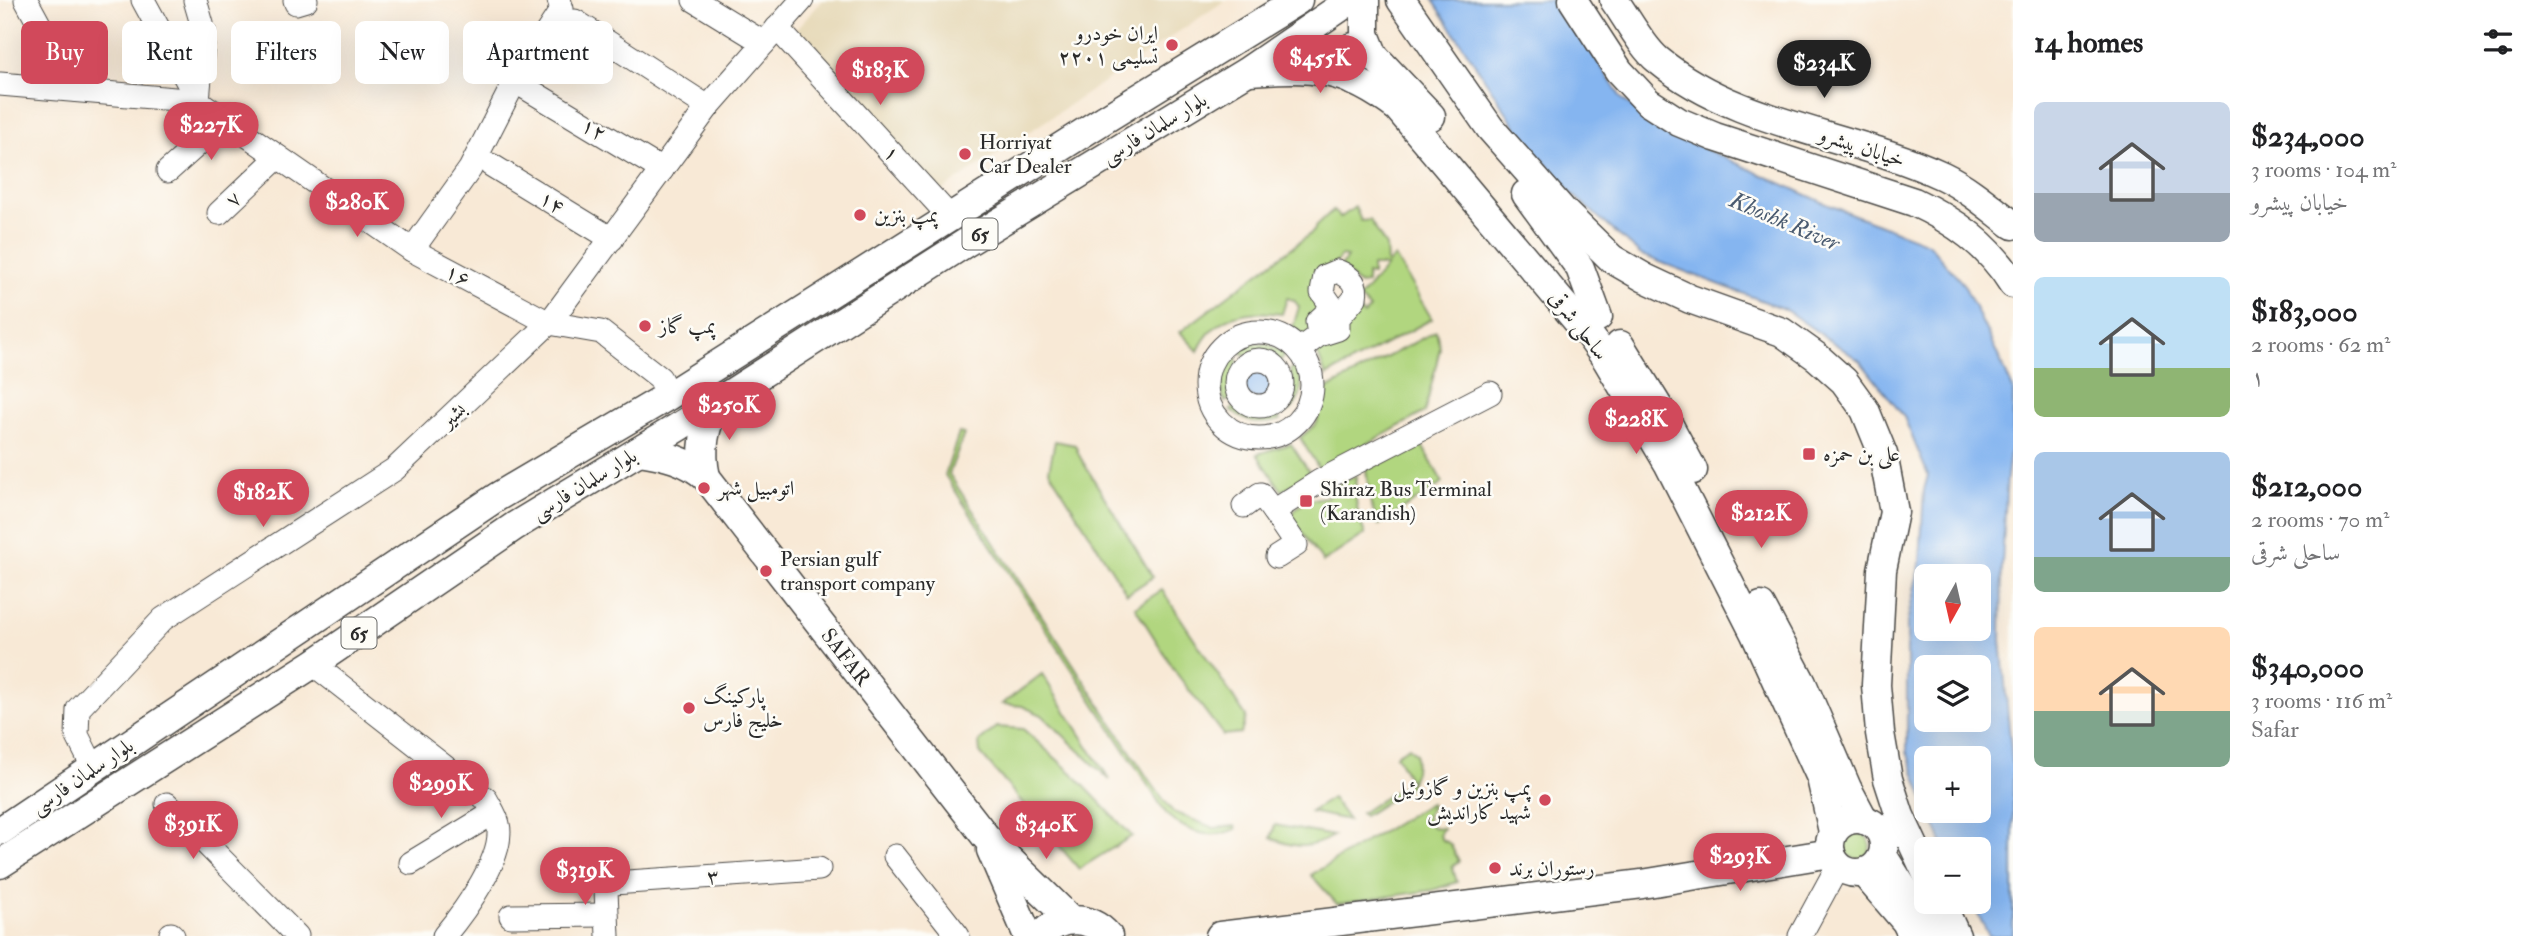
<!DOCTYPE html>
<meta charset="utf-8">
<style>
body{margin:0;font-family:"IM FELL Double Pica",Amiri,serif;background:#f2f2f2;color:#202124;height:100vh;display:flex;flex-direction:column;font-size:26px;white-space:nowrap}
*{box-sizing:border-box;margin:0}
p{font-size:23px;color:#757577}
.icon{flex:none;width:38px;height:38px;fill:none;stroke:currentColor;stroke-width:2;stroke-linecap:round;stroke-linejoin:round}
.map{position:relative;flex:1;overflow:hidden}
.details{display:flex;flex-direction:column;background:#fff;width:525px}
.details>*{flex:none}
.top-card{position:absolute;left:21px;top:21px;width:665px;height:63px;display:flex;gap:14px}
.needle{width:46px;rotate:188deg}
.buttons{position:absolute;left:1914px;top:564px;display:grid;gap:14px}
.buttons a{display:grid;place-items:center;width:77px;height:77px;border-radius:10px;background:#fff;box-shadow:0 7px 28px #0002;font-size:35px}
.price{position:absolute;translate:-50% -60px;padding:0 16px;border-radius:24px;background:#d1495b;color:#fff;font-size:23px;line-height:46px;filter:drop-shadow(0 2px 4px #0008)}
.price::after{content:'';position:absolute;left:50%;top:42px;width:21px;height:16px;margin-left:-10px;background:inherit;clip-path:polygon(0 0,100% 0,50% 100%)}
.price.selected{background:#222;color:#fff}
ul{padding:0;list-style:none}
li{display:flex;align-items:center;gap:21px;height:175px;padding:0 21px}
li span{display:grid;place-items:center;flex:none;width:196px;height:140px;border-radius:10px;color:#555}
li>.icon{margin-inline-start:auto}
span .icon{width:84px;height:84px;fill:#fffc;stroke-width:1}
li b{font-size:30px}
h2{display:flex;justify-content:space-between;align-items:center;height:84px;padding:0 21px;font-size:30px}
.pill{padding:0 24px;border-radius:10px;background:#fff;box-shadow:0 7px 28px #0002;font-size:24px;line-height:63px}
.pill.selected{background:#d1495b;color:#fff}
main{display:flex;flex:1;min-height:0}
.map>svg:first-child{display:block}
</style>
<main>
<div class="map">
<svg width="2013" height="936" viewBox="0 0 2013 936">
<rect width="100%" height="100%" fill="#fdfcf7"/>
<filter id="ink" filterUnits="userSpaceOnUse"><feTurbulence type="fractalNoise" baseFrequency=".0143" numOctaves="2"/><feDisplacementMap in="SourceGraphic" scale="14" xChannelSelector="R" yChannelSelector="G"/><feConvolveMatrix kernelMatrix="1 2 1 2 8 2 1 2 1" color-interpolation-filters="sRGB"/></filter>
<filter id="wash" filterUnits="userSpaceOnUse"><feTurbulence type="fractalNoise" baseFrequency=".00686" numOctaves="4" result="noise"/><feDisplacementMap in="SourceGraphic" scale="28" xChannelSelector="R" yChannelSelector="G"/><feGaussianBlur stdDeviation="1.57" result="paint"/><feColorMatrix in="noise" values="0 0 0 0 0 0 0 0 0 0 0 0 0 0 0 0 0 1.4 0 .05"/><feComposite in="paint" operator="in"/></filter>
<g filter="url(#wash)">
<rect width="100%" height="100%" fill="#f8e9d6"/>
<polygon fill="#e7daba" points="823,0 1226,0 935,195 791,35"/>
<g fill="#b1d67f" stroke="#6e8055" stroke-width="2">
<path d="M 1355,207 L 1361,221 L 1370,220 L 1386,246 L 1387,264 L 1395,257 L 1432,319 L 1326,376 L 1315,347 L 1355,314 L 1360,312 L 1364,315 L 1370,309 L 1359,298 L 1387,266 L 1372,266 L 1372,275 L 1367,274 L 1367,283 L 1359,285 L 1341,267 L 1347,257 L 1341,256 L 1333,267 L 1326,305 L 1307,339 L 1293,327 L 1299,307 L 1294,300 L 1287,298 L 1282,314 C 1245,309 1215,314 1198,351 L 1180,332 L 1314,231 L 1316,226 L 1333,210 L 1340,218 Z"/>
<polygon points="1436,331 1440,348 1425,412 1320,470 1300,438 1317,423 1325,390"/>
<path d="M 1251,343 C 1265,343 1275,345 1285,355 L 1278,363 C 1270,350 1257,352 1244,355 L 1237,347 Z"/>
<path d="M 1232,354 L 1238,362 C 1232,375 1230,382 1235,396 L 1225,402 C 1218,385 1221,368 1232,354 Z"/>
<path d="M 1297,364 C 1303,382 1304,396 1290,411 L 1285,403 C 1294,391 1294,384 1290,370 Z"/>
<path d="M 1239,405 L 1254,412 L 1275,412 L 1280,420 C 1260,426 1247,423 1230,410 Z"/>
<path d="M 959,433 L 964,434 L 949,474 L 1149,780 L 1173,812 L 1214,828 L 1235,826 L 1236,829 C 1210,840 1189,833 1168,816 L 945,475 Z"/>
<polygon points="1055,441 1075,445 1080,457 1153,577 1127,594 1049,470"/>
<polygon points="1420,442 1443,483 1379,525 1371,505 1366,470"/>
<polygon points="1291,444 1310,473 1282,491 1257,454"/>
<path d="M 1356,476 C 1354,498 1357,514 1365,534 L 1323,562 L 1291,517 C 1297,503 1313,498 1327,497 L 1333,486 Z"/>
<polygon points="1162,590 1246,717 1241,733 1223,735 1177,674 1135,607"/>
<polygon points="1042,674 1110,780 1042,715 1022,706 1002,704"/>
<polygon points="997,727 1023,729 1072,773 1132,836 1079,869 980,753 979,742"/>
<polygon points="1409,747 1416,754 1415,771 1409,787 1364,816 1361,813 1410,781 1396,755"/>
<polygon points="1332,798 1348,820 1310,812"/>
<path d="M 1430,803 L 1431,806 C 1427,815 1424,819 1432,827 L 1443,828 L 1440,833 L 1441,839 L 1450,844 L 1459,861 L 1452,866 L 1457,882 L 1433,890 L 1337,904 L 1311,875 Z"/>
<path d="M 1275,825 L 1333,836 C 1309,850 1296,848 1271,838 Z"/>
<circle cx="1857" cy="846" r="13"/>
</g>
<g fill="#85b5f0" stroke="#58708e" stroke-width="2" fill-rule="evenodd">
<path d="M 1433,0 L 1558,0 L 1622,99 L 1663,130 L 1829,205 L 1928,243 L 1964,285 L 1996,351 L 2013,389 L 2013,431 L 2007,477 L 2002,564 L 2001,640 L 2013,771 L 2013,936 L 1989,936 L 1971,901 L 1979,901 L 1979,849 L 1945,849 L 1928,810 L 1979,810 L 1979,758 L 1927,758 L 1927,807 L 1907,752 L 1907,623 L 1920,562 L 1924,490 L 1928,475 L 1904,417 L 1860,361 L 1784,309 L 1641,255 L 1570,192 L 1524,139 ZM 1927,576 L 1979,576 L 1979,628 L 1927,628 ZM 1927,667 L 1979,667 L 1979,719 L 1927,719 Z"/>
<circle cx="1259" cy="383" r="16"/>
</g>
</g>
<g filter="url(#ink)">
<g fill="none" stroke-linecap="round" stroke-linejoin="round">
<defs>
<g id="minor">
<polyline points="26,0 75,90"/>
<polyline points="143,0 198,101 412,250 549,323 601,332 660,378 668,396"/>
<polyline points="195,0 204,31 198,101"/>
<polyline points="295,0 296,3 306,0"/>
<polyline points="694,0 764,43"/>
<polyline points="575,21 708,107"/>
<polyline points="777,28 950,217"/>
<polyline points="0,84 198,101"/>
<polyline points="526,88 662,170"/>
<polyline points="491,165 612,239"/>
<polyline points="168,171 225,120"/>
<polyline points="219,213 278,157"/>
<polyline points="412,250 470,169 516,79 562,9 559,0"/>
<circle cx="1259" cy="385" r="53"/>
<path d="M 1300,349 L 1319,335 L 1317,322 L 1330,310 L 1331,305 L 1322,292 L 1325,276 L 1337,271 C 1350,276 1358,283 1355,298 L 1338,318 L 1338,329 L 1319,335"/>
<circle cx="1259" cy="383" r="23"/>
<polyline points="1244,506 1260,494 1273,511 1320,481 1490,393"/>
<polyline points="1273,511 1296,545 1277,557"/>
<path d="M 313,664 L 486,799 C 490,807 496,815 498,824 C 506,856 463,913 444,936"/>
<polyline points="94,769 77,735 78,709 163,619 395,469 549,323 708,107 802,0"/>
<polyline points="167,804 297,936"/>
<polyline points="895,856 958,936"/>
<polyline points="411,863 493,813"/>
<polyline points="511,916 607,915"/>
<polyline points="171,934 173,936"/>
<polyline points="608,936 606,890 608,885 613,883 819,869"/>
<polyline points="1800,936 1838,866"/>
</g>
<g id="major">
<polyline points="1365,0 1365,34 1374,56 1431,116"/>
<polyline points="1401,0 1490,128 1563,211 1612,259 1645,278 1690,299 1782,332 1817,357 1844,381 1865,410 1883,454 1894,512 1882,570 1876,685 1880,733 1888,779 1900,816 1927,874"/>
<path d="M 1573,0 L 1619,71 L 1648,102 L 1679,122 L 1715,137 L 1914,202 C 1955,221 1989,245 2013,284"/>
<path d="M 1614,0 C 1627,18 1642,47 1658,60 C 1738,126 1851,133 1943,176 C 1968,188 1991,208 2013,225"/>
<path d="M 1249,71 C 1313,66 1345,67 1398,108 L 1589,335 L 1607,360 L 1668,463 L 1755,634 L 1821,778 L 1833,832"/>
<polyline points="1353,81 1342,67 1344,52 1353,47 1362,47 1374,56"/>
<polyline points="1526,194 1580,268 1598,317"/>
<polyline points="1620,345 1664,416 1693,470"/>
<path d="M 639,451 C 665,455 687,460 706,477 L 986,837 L 1071,920"/>
<path d="M 706,477 C 700,451 704,425 718,402"/>
<polyline points="1761,606 1802,683 1847,788 1864,820"/>
<circle cx="1857" cy="846" r="27"/>
<polyline points="0,831 497,497 668,396 1105,119 1298,0"/>
<polyline points="991,850 1028,936"/>
<polyline points="1883,856 1933,936"/>
<polyline points="0,864 313,664 515,526 680,426 967,242 1246,72 1351,0"/>
<polyline points="1864,873 1906,922 1913,936"/>
<polyline points="1940,901 1956,936"/>
<path d="M 1041,936 C 1059,915 1090,915 1108,936"/>
<polyline points="1220,936 1642,884 1831,853"/>
</g>
</defs>
<use href="#minor" stroke="#4a4845" stroke-width="25"/>
<use href="#major" stroke="#4a4845" stroke-width="31"/>
<use href="#minor" stroke="#fff" stroke-width="23"/>
<use href="#major" stroke="#fff" stroke-width="28"/>
</g>
</g>
<g fill="#d1495b" stroke="#fdfcf7" stroke-width="2.5">
<circle cx="1172" cy="45" r="7"/>
<circle cx="965" cy="154" r="7"/>
<circle cx="860" cy="215" r="7"/>
<circle cx="645" cy="326" r="7"/>
<rect x="1802" y="447" width="14" height="14" rx="3.5"/>
<circle cx="704" cy="488" r="7"/>
<rect x="1299" y="494" width="14" height="14" rx="3.5"/>
<circle cx="766" cy="571" r="7"/>
<circle cx="689" cy="708" r="7"/>
<circle cx="1545" cy="800" r="7"/>
<circle cx="1495" cy="868" r="7"/>
</g>
<g text-anchor="middle" stroke-width="5" stroke-linejoin="round" paint-order="stroke">
<g fill="#fdfcf7" stroke="#6a6a68" stroke-width="2">
<rect x="962.5" y="218.5" width="35" height="31" rx="5"/>
<rect x="341.5" y="617.5" width="35" height="31" rx="5"/>
</g>
<g font-size="19" font-weight="bold" fill="#2b2b2b">
<text x="980" y="241">65</text>
<text x="359" y="640">65</text>
</g>
<g font-size="21" fill="#2b2b2b" stroke="#fdfcf7" text-anchor="start">
<text x="1158" y="40" text-anchor="end">ایران خودرو<tspan x="1158" dy="24">تسلیمی ۲۲۰۱</tspan></text>
<text x="979" y="149">Horriyat<tspan x="979" dy="24">Car Dealer</tspan></text>
<text x="874" y="222">پمپ بنزین</text>
<text x="659" y="333">پمپ گاز</text>
<text x="1823" y="461">علی بن حمزه</text>
<text x="718" y="495">اتومبیل شهر</text>
<text x="1320" y="496">Shiraz Bus Terminal<tspan x="1320" dy="24">(Karandish)</tspan></text>
<text x="780" y="566">Persian gulf<tspan x="780" dy="24">transport company</tspan></text>
<text x="703" y="703">پارکینگ<tspan x="703" dy="24">خلیج فارس</tspan></text>
<text x="1531" y="795" text-anchor="end">پمپ بنزین و گازوئیل<tspan x="1531" dy="24">شهید کاراندیش</tspan></text>
<text x="1509" y="875">رستوران برند</text>
</g>
<g font-size="21" fill="#2b2b2b" stroke="#fdfcf7">
<text transform="translate(1154 128) rotate(-31)" y="7">بلوار سلمان فارسی</text>
<text transform="translate(594 129) rotate(31)" y="7">۱۲</text>
<text transform="translate(1862 147) rotate(18)" y="7">خیابان پیشرو</text>
<text transform="translate(892 153) rotate(48)" y="7">۱</text>
<text transform="translate(233 199) rotate(-44)" y="7">۷</text>
<text transform="translate(552 202) rotate(32)" y="7">۱۴</text>
<text transform="translate(458 275) rotate(28)" y="7">۱۶</text>
<text transform="translate(1579 325) rotate(52)" y="7">ساحلی شرقی</text>
<text transform="translate(453 415) rotate(-43)" y="7">بشیر</text>
<text transform="translate(584 484) rotate(-31)" y="7">بلوار سلمان فارسی</text>
<text transform="translate(846 657) rotate(52)" y="7">SAFAR</text>
<text transform="translate(82 776) rotate(-34)" y="7">بلوار سلمان فارسی</text>
<text transform="translate(713 876) rotate(-4)" y="7">۳</text>
</g>
<g font-size="23" font-style="italic" fill="#4a5b70" stroke="#fdfcf7">
<text transform="translate(1785 221) rotate(23)" y="8">Khoshk River</text>
</g>
</g>
</svg>
<div class="buttons">
<a><svg class="needle" viewBox="-14 -14 28 28"><path d="M0-13l5 13h-10z" fill="#e53935"/><path d="M0 13l5-13h-10z" fill="#757577"/></svg></a>
<a><svg class="icon" aria-label="layers" viewBox="0 0 24 24"><path d="M12 4l9 5-9 5-9-5zM3 14l9 5 9-5"/></svg></a>
<a>+</a>
<a>−</a>
</div>
<b class="price" style="left:1320px;top:95px">$455K</b>
<b class="price selected" style="left:1824px;top:100px">$234K</b>
<b class="price" style="left:880px;top:107px">$183K</b>
<b class="price" style="left:211px;top:162px">$227K</b>
<b class="price" style="left:357px;top:239px">$280K</b>
<b class="price" style="left:729px;top:442px">$250K</b>
<b class="price" style="left:1636px;top:456px">$228K</b>
<b class="price" style="left:263px;top:529px">$182K</b>
<b class="price" style="left:1761px;top:550px">$212K</b>
<b class="price" style="left:441px;top:820px">$299K</b>
<b class="price" style="left:193px;top:861px">$391K</b>
<b class="price" style="left:1046px;top:861px">$340K</b>
<b class="price" style="left:1740px;top:893px">$293K</b>
<b class="price" style="left:585px;top:907px">$319K</b>
<div class="top-card">
<a class="pill selected">Buy</a>
<a class="pill">Rent</a>
<a class="pill">Filters</a>
<a class="pill">New</a>
<a class="pill">Apartment</a>
</div>
</div>
<section class="details">
<h2>14 homes<svg class="icon" aria-label="filters" viewBox="0 0 24 24"><path d="M4 7h16M4 17h16"/><circle cx="9" cy="7" r="2"/><circle cx="15" cy="17" r="2"/></svg></h2>
<ul>
<li><span style="background:linear-gradient(#c9d6e8 65%,#9aa5b1 0)"><svg class="icon" aria-label="home" viewBox="0 0 24 24"><path d="M3 11l9-7 9 7M6 9v11h12V9"/></svg></span><div><b>$234,000</b><p>3 rooms · 104 m²</p><p>خیابان پیشرو</p></div></li>
<li><span style="background:linear-gradient(#bfe0f5 65%,#8fb573 0)"><svg class="icon" aria-label="home" viewBox="0 0 24 24"><path d="M3 11l9-7 9 7M6 9v11h12V9"/></svg></span><div><b>$183,000</b><p>2 rooms · 62 m²</p><p>۱</p></div></li>
<li><span style="background:linear-gradient(#a9c7e8 75%,#7fa58c 0)"><svg class="icon" aria-label="home" viewBox="0 0 24 24"><path d="M3 11l9-7 9 7M6 9v11h12V9"/></svg></span><div><b>$212,000</b><p>2 rooms · 70 m²</p><p>ساحلی شرقی</p></div></li>
<li><span style="background:linear-gradient(#ffd9b3 60%,#7fa58c 0)"><svg class="icon" aria-label="home" viewBox="0 0 24 24"><path d="M3 11l9-7 9 7M6 9v11h12V9"/></svg></span><div><b>$340,000</b><p>3 rooms · 116 m²</p><p>Safar</p></div></li>
</ul>
</section>
</main>
